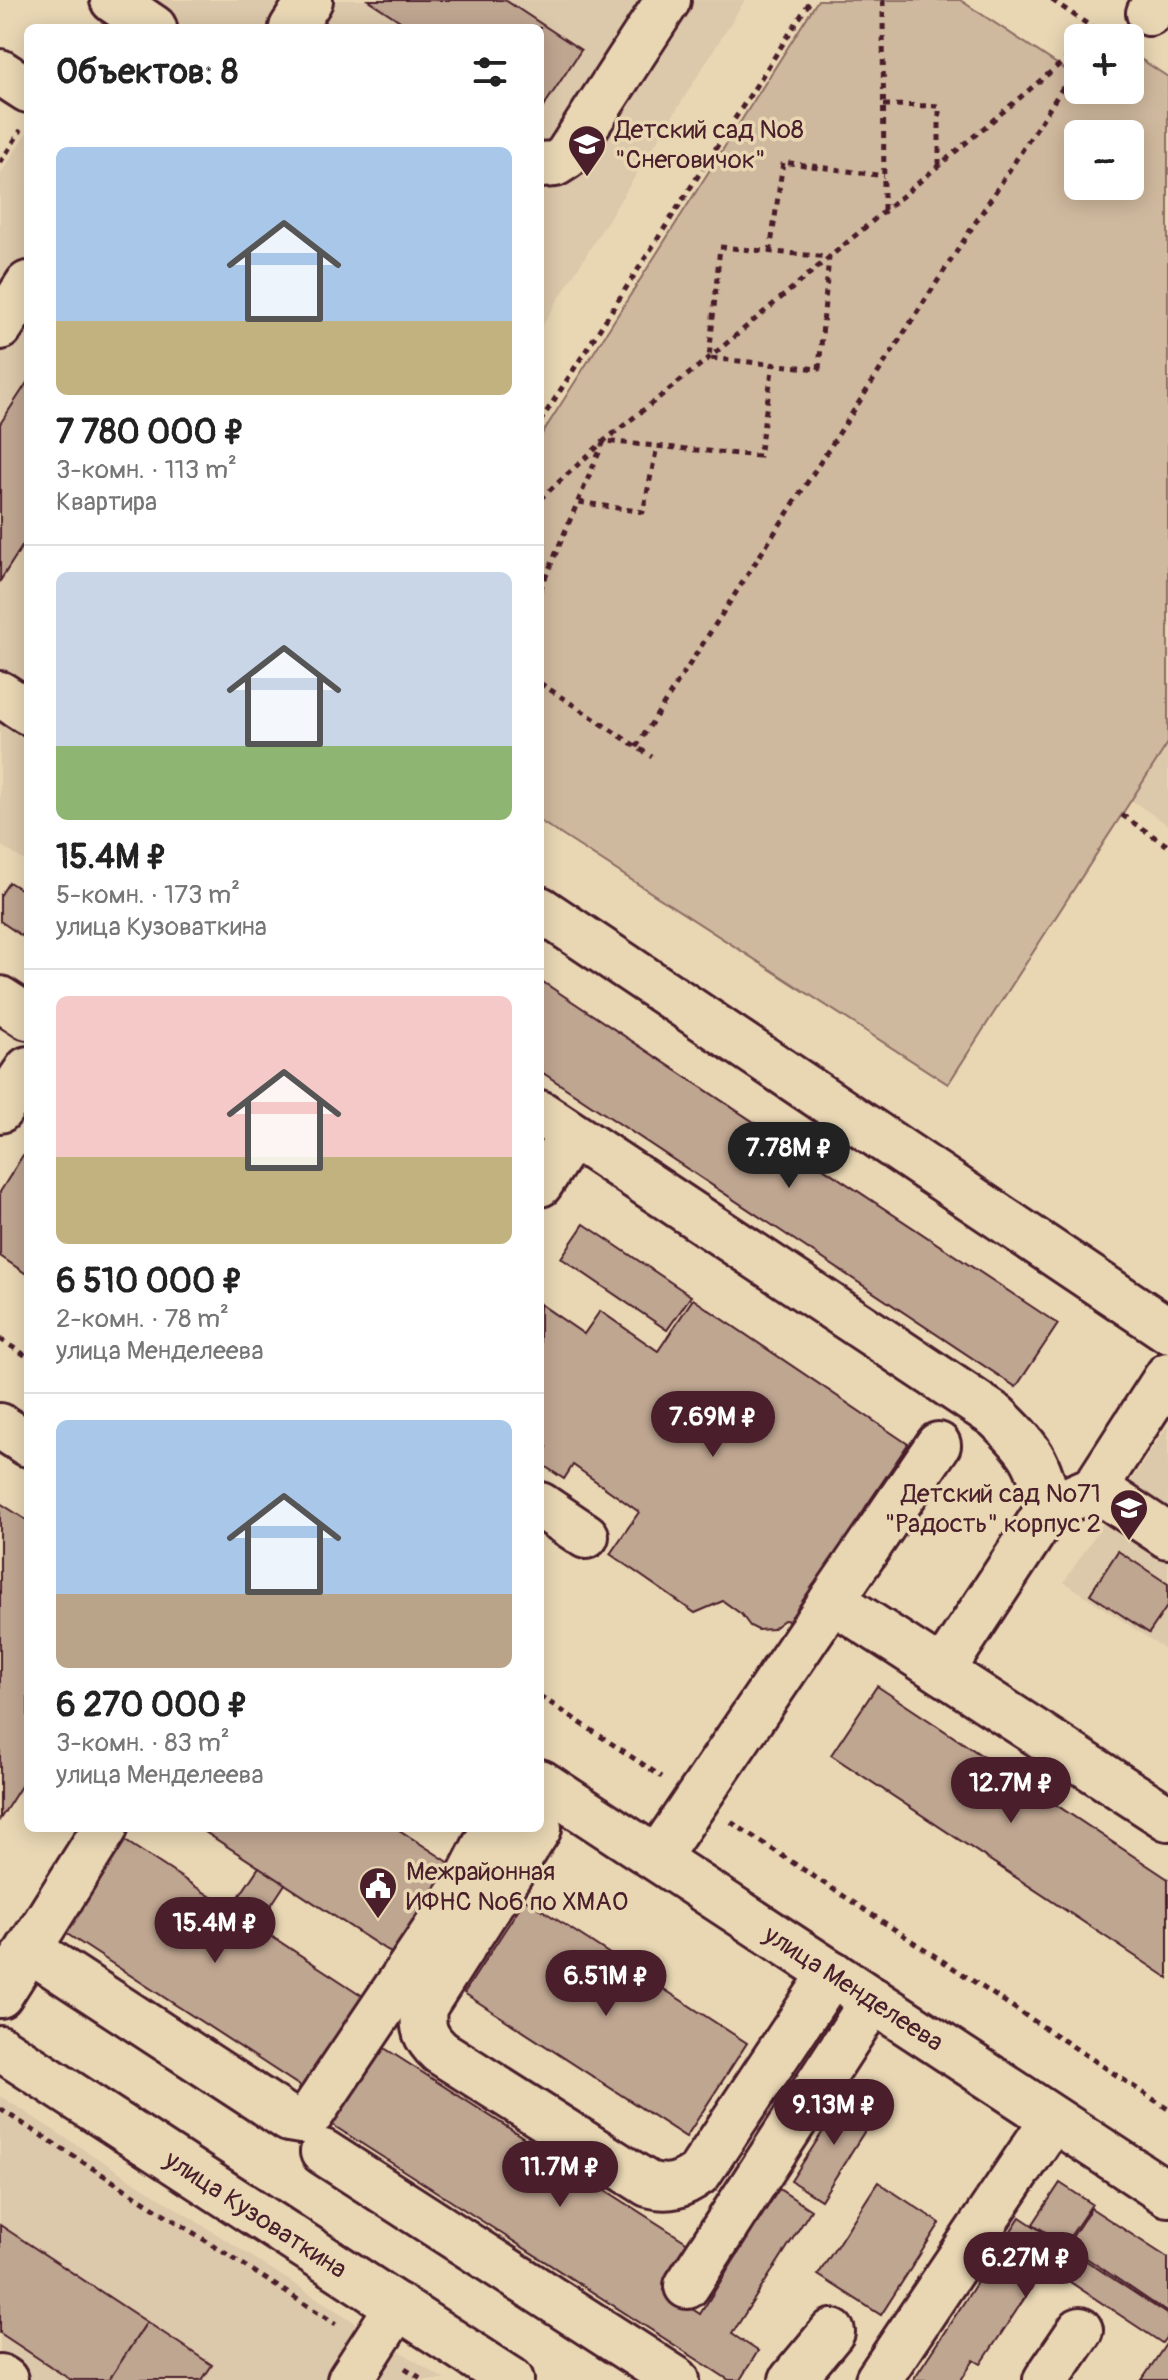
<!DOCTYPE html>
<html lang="ru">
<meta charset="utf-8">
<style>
body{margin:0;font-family:Pangolin,sans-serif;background:#f6f6f6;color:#222;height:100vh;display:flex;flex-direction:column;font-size:30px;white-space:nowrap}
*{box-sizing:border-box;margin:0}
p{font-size:26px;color:#767676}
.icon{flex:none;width:44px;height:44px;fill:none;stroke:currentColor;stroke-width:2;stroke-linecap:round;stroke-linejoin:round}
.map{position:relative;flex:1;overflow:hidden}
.panel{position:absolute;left:24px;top:24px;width:520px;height:1808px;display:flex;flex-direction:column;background:#fff;border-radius:12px;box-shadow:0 4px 20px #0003}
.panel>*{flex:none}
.controls{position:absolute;left:1064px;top:24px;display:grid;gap:16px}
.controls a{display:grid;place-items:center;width:80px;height:80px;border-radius:12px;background:#fff;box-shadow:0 4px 20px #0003;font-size:40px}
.price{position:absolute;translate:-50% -68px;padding:0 18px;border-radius:28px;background:#4a1f2b;color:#fff;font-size:26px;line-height:52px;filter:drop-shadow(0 2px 4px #0008)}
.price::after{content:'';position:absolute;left:50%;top:48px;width:24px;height:18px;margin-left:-12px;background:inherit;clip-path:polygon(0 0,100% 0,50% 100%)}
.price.on{background:#222;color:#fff}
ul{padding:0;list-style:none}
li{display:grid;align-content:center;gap:16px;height:424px;padding:0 32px}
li+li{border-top:2px solid #e0e0e0}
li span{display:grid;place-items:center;height:248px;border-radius:12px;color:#555}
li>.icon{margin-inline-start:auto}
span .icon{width:144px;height:144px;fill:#fffc;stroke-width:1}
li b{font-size:34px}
h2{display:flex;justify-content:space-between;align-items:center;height:96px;padding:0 32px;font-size:34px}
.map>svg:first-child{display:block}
</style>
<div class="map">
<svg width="1168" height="2380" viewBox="0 0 1168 2380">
<rect width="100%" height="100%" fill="#e9d7b4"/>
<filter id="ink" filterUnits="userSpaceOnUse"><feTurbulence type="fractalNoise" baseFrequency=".0125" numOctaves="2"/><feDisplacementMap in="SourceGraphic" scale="16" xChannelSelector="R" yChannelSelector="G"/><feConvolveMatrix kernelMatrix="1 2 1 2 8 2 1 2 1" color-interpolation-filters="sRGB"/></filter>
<g filter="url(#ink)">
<g fill="#dcc8aa">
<polygon points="159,0 745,0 540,329 540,28 141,28"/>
<polygon points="28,131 28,863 0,845 0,175"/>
<polygon points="1168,743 1168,825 1131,800"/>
<polygon points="1168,1425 1168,1651 1064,1582"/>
<polygon points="0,2096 445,2380 0,2380"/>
</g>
<path fill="#cfb99e" stroke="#8c6c64" stroke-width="2" fill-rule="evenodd" d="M 818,0 L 960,0 L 1078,78 L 1078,90 L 1130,90 L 1130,52 L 1168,77 L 1168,743 L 948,1084 L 540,821 L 540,437 ZM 1078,134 L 1130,134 L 1130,186 L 1078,186 Z"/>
<g fill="#bfa691" stroke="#4a1f2b" stroke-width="2">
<polygon points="368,0 505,0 581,50 540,112 540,28 411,28"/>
<polygon points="28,381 28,537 0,581 0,424"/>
<polygon points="9,882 28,894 28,940 0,921 0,896"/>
<polygon points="540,980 1058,1324 1016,1387 540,1071"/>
<polygon points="23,1155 28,1158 28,1275 0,1256 0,1192"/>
<polygon points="584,1224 691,1296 667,1330 561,1258"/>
<polygon points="693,1299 908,1444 865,1508 874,1513 800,1622 784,1620 772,1629 758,1630 750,1626 741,1614 723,1601 695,1613 610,1554 639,1512 573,1465 564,1479 540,1463 540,1457 547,1447 540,1442 540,1304 584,1334 600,1311 658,1351"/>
<polygon points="0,1503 28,1521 28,1775 0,1819"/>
<polygon points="1118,1551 1168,1584 1168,1605 1149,1633 1090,1594"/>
<polygon points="877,1686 1168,1879 1168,1978 831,1755"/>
<polygon points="199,1828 396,1828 453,1865 394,1955"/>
<polygon points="124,1840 366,1998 306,2090 64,1932"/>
<polygon points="259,1867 285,1884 257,1927 230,1910"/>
<polygon points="525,1899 747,2043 686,2137 464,1993"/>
<polygon points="378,2044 691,2245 663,2290 700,2314 779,2189 811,2210 732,2334 758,2351 740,2380 729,2380 328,2122"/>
<polygon points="847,2094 876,2113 821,2200 791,2181"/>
<polygon points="878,2182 940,2223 881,2315 818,2275"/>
<polygon points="1060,2183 1092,2204 1065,2244 1033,2224"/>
<polygon points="1091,2208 1168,2258 1168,2313 1067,2245"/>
<polygon points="1020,2217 1168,2315 1168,2335 1162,2343 1046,2266 981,2364 974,2360 961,2380 913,2380"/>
<polygon points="0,2225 147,2322 109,2380 71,2380 0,2333"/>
<polygon points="147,2322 212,2365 202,2380 109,2380"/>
<polygon points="1168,2341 1168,2380 1142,2380"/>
</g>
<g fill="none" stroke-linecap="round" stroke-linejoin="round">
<defs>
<g id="minor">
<polyline points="113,0 154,28"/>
<polyline points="1149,13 1158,0"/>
<polyline points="292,28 310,0"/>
<polyline points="0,72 28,90"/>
<polyline points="540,165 555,164 566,157 668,0"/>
<polyline points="0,327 28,284"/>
<polyline points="0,694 28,712"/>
<polyline points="540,909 1168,1330"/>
<polyline points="0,999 28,1017"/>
<polyline points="0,1110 28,1069"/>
<path d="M 540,1113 L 996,1416 C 1030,1449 1039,1460 1049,1508"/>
<polyline points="540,1184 572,1135"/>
<polyline points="0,1426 28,1444"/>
<polyline points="1095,1488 1168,1536"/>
<polyline points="540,1505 586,1536"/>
<polyline points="832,1600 938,1445"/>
<polyline points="942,1671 1049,1508 1095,1488 1168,1375"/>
<polyline points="540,1782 1168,2194"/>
<path d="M 539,1828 L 424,2007 C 422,2028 424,2037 440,2052 L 648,2184 C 669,2190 681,2186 699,2173 L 832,1973"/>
<polyline points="657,1858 832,1600 1168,1818"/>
<polyline points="29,1949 289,2119 301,2121 312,2113 462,1890 494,1828"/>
<polyline points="0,1995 105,1828"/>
<polyline points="323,2152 677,2380"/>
<polyline points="687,2286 873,2000"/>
<polyline points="0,2377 5,2380"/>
<polyline points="350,2380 398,2306"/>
<polyline points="792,2380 832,2332"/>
<polyline points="878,2380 1053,2119"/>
<polyline points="1046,2380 1080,2330"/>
</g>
<polyline id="major" points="0,2048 511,2380"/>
</defs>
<use href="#minor" stroke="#4a1f2b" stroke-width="50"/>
<use href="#major" stroke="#4a1f2b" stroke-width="50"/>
<g stroke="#4a1f2b" stroke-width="5" stroke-dasharray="6 6" stroke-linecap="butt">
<polyline points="883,0 884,211"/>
<polyline points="1052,0 1099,32 1091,38"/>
<polyline points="884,105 939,106 939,166"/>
<polyline points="0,163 21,130"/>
<polygon points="720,247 829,257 819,369 709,358"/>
<polyline points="770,252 783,162 884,176"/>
<polyline points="540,422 811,0"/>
<polyline points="540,499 604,441 709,358 1078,49"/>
<polyline points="579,502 643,512 657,447"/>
<polyline points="540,590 604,441 759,456 773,364"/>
<polyline points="540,683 652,757"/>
<polyline points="636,747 1078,64"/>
<polyline points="1122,815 1168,846"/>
<polyline points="0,1339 28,1357"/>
<polyline points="540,1696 662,1777"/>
<polyline points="731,1822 1168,2109"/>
<polyline points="0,2109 336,2324"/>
<polyline points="405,2368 424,2380"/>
</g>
<use href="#minor" stroke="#e9d7b4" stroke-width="44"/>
<use href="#major" stroke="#e9d7b4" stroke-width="44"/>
</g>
</g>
<defs>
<symbol id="school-pin" viewBox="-11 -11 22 30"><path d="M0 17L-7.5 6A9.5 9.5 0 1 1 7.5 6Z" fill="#4a1f2b" stroke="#e9d7b4"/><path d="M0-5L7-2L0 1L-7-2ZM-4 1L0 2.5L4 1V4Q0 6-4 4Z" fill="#fff"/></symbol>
<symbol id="civic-pin" viewBox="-11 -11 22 30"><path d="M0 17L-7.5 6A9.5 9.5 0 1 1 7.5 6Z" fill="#4a1f2b" stroke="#e9d7b4"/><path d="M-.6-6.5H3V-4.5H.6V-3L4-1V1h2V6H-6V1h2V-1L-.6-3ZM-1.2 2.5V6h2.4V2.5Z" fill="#fff"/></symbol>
</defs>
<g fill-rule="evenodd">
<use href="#school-pin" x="565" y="122" width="44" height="60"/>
<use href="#school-pin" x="1107" y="1486" width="44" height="60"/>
<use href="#civic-pin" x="356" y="1864" width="44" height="60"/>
</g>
<g text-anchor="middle" stroke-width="7" stroke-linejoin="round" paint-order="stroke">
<g font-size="26" fill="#4a1f2b" stroke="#e9d7b4" text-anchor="start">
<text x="615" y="138">Детский сад №8<tspan x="615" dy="30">"Снеговичок"</tspan></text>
<text x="1101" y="1502" text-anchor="end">Детский сад №71<tspan x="1101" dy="30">"Радость" корпус 2</tspan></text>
<text x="406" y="1880">Межрайонная<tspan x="406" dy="30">ИФНС №6 по ХМАО</tspan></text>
</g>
<g font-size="26" fill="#4a1f2b" stroke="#e9d7b4">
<text transform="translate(854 1988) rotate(33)" y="9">улица Менделеева</text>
<text transform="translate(256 2214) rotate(33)" y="9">улица Кузоваткина</text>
</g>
</g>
</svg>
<div class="controls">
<a>+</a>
<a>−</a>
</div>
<b class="price on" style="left:789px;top:1190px">7.78M ₽</b>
<b class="price" style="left:713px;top:1459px">7.69M ₽</b>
<b class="price" style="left:1011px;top:1825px">12.7M ₽</b>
<b class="price" style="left:215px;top:1965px">15.4M ₽</b>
<b class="price" style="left:606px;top:2018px">6.51M ₽</b>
<b class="price" style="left:834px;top:2147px">9.13M ₽</b>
<b class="price" style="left:560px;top:2209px">11.7M ₽</b>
<b class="price" style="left:1026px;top:2300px">6.27M ₽</b>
<section class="panel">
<h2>Объектов: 8<svg class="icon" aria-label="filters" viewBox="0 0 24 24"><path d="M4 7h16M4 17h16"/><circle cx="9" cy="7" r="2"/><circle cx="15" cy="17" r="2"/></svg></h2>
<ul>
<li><span style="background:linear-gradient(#a9c7e8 70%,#c2b280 0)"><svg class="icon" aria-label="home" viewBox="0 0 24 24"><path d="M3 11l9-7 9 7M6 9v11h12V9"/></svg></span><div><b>7 780 000 ₽</b><p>3-комн. · 113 m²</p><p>Квартира</p></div></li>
<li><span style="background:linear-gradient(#c9d6e8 70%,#8fb573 0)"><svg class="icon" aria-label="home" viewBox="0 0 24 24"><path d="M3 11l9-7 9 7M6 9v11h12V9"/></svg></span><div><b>15.4M ₽</b><p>5-комн. · 173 m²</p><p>улица Кузоваткина</p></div></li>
<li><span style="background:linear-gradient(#f6c9c9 65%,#c2b280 0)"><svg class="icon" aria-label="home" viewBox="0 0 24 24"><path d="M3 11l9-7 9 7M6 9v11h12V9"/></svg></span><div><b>6 510 000 ₽</b><p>2-комн. · 78 m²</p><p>улица Менделеева</p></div></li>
<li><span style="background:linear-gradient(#a9c7e8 70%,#b9a48a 0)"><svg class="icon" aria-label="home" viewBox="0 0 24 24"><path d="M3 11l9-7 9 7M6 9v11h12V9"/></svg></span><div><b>6 270 000 ₽</b><p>3-комн. · 83 m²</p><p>улица Менделеева</p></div></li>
</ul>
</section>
</div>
